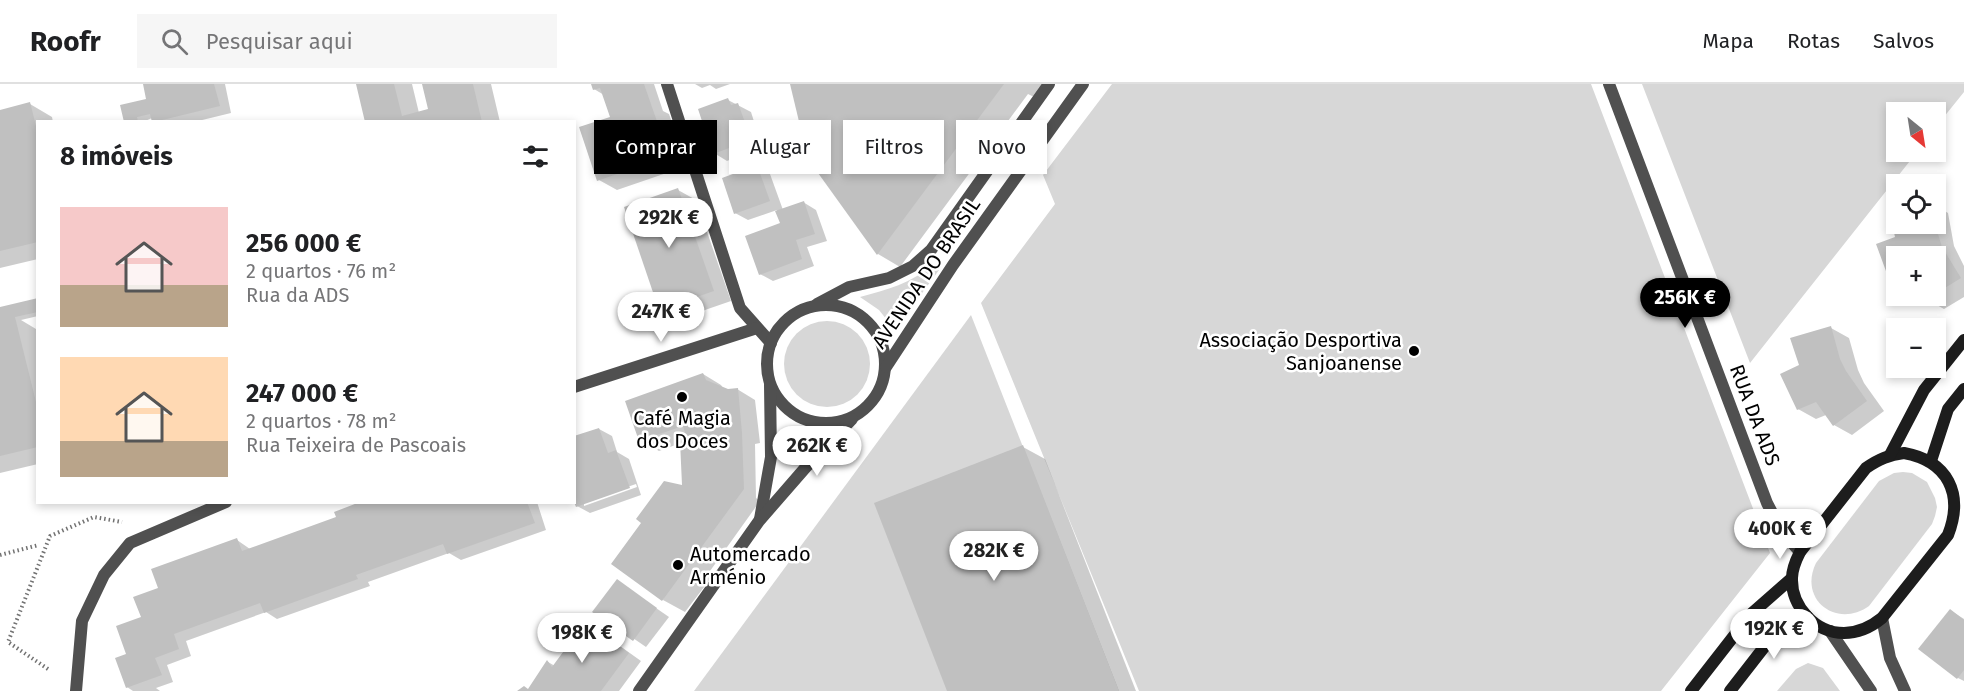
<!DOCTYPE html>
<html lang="pt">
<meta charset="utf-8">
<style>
body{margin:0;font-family:"Fira Sans",sans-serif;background:#f6f6f6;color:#202124;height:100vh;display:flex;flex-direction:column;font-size:22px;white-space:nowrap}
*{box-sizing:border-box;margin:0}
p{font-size:20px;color:#757577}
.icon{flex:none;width:33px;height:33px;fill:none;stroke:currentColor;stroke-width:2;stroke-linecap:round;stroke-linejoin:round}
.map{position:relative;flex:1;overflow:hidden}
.drawer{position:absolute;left:36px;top:36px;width:540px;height:384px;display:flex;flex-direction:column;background:#fff;border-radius:0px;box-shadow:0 3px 9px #0003}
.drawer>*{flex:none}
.banner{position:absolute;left:594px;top:36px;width:570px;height:54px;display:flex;gap:12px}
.needle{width:39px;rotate:150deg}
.controls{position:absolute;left:1886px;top:18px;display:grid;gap:12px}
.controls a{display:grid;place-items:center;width:60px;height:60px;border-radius:0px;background:#fff;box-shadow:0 3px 9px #0003;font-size:30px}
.price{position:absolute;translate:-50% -51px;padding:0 14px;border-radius:21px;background:#fff;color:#222;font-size:20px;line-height:39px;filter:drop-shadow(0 2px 3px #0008)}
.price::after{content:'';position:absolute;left:50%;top:36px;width:18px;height:14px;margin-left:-9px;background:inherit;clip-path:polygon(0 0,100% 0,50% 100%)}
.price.selected{background:#000;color:#fff}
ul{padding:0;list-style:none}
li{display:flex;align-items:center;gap:18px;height:150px;padding:0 24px}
li span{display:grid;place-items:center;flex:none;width:168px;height:120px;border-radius:0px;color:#555}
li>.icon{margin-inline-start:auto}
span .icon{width:72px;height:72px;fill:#fffc;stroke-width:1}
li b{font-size:26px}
h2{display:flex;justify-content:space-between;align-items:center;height:72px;padding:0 24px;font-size:26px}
.tag{padding:0 21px;border-radius:0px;background:#fff;box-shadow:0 3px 9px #0003;font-size:21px;line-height:54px}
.tag.selected{background:#000;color:#fff}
header{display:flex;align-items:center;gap:36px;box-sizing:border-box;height:84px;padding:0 30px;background:#fff;border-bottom:2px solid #e0e0e0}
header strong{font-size:28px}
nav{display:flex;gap:33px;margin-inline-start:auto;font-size:21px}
.search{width:420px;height:54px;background:#f6f6f6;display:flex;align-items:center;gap:15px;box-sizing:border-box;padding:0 21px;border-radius:0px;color:#757577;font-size:22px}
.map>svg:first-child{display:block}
</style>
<header>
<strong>Roofr</strong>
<div class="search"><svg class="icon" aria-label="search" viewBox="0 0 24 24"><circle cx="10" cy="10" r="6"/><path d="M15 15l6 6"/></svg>Pesquisar aqui</div>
<nav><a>Mapa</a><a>Rotas</a><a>Salvos</a></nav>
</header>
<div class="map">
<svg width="1964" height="607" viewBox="0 0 1964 607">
<rect width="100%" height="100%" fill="#fff"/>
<g fill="#d7d7d7">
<polygon points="1112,0 1591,0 1770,469 1661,607 1139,607 981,219 1055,120 1043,91"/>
<polygon points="1642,0 1964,0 1964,8 1935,44 1935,28 1896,28 1896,68 1917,68 1750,279"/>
<path d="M 933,181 L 939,186 L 895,246 L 879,226 L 860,213 C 887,206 911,199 933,181 Z"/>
<polygon points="971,231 1119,607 694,607"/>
<circle cx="827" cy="280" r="43"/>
<path d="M 1903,388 L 1912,389 L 1927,398 L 1935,414 L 1937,423 L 1935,432 L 1932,440 L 1869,522 C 1837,545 1798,516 1816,479 L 1879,397 L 1894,389 Z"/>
<polygon points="1808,579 1823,584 1840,607 1777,607 1796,585"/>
</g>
<g fill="#0003" fill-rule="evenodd">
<polygon points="144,0 225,0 231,29 194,38 154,38 152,34 143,38 125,38 148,16"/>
<polygon points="357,0 412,0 419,29 430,26 424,0 491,0 500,38 366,38"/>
<polygon points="592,0 654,0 663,27 669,30 687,82 617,106 599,96 612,33 604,11 594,5"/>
<polygon points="695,0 730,0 716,5 710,1 702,4"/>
<polygon points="792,0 1044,0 1034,13 1028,10 900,183 878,170 814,81"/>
<polygon points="728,16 751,28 758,50 765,54 769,65 748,73 744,70 727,77 714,69"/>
<polygon points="30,20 52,33 53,38 38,38 38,175 0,184 0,27"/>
<polygon points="757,82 770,90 783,126 803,118 816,126 827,157 807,163 814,182 773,197 760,190 782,140 777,126 748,136 735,129"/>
<polygon points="678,106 696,116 731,217 679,235 661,225"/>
<polygon points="1935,121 1948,129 1954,162 1964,182 1964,213 1944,225 1926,215 1924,212 1935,212 1935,172 1896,172 1896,200 1891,197 1897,154 1891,127 1896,126 1896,140 1935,140"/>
<polygon points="38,215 38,232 21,236 36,245 38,249 38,380 0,389 0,224"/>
<polygon points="1831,244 1849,254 1858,286 1864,299 1884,327 1852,351 1834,341 1826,331 1816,335 1798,325 1800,282"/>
<polygon points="703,290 721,301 723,304 728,306 737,305 755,316 760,359 755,360 756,414 760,417 710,487 714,490 685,528 663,516 684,403 681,359 659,367 641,356"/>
<path d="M 599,345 L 612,352 L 617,368 L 629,375 L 641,411 L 590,429 L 577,422 ZM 636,400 L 637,403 L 584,422 L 584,418 Z"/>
<polygon points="1023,363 1045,375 1136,607 949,607"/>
<polygon points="365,418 537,418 546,446 461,476 449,469 368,498 370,502 277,535 266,528 186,557 191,572 167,581 173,598 156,604 160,607 131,607 133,607 127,603 128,571 143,534 159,505 237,456 250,465 338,434"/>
<polygon points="617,497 669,533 646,563 595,528"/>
<polygon points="1950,526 1964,535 1964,597 1958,594"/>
<polygon points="599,547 641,577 619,607 519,607 529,606 548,578 555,582"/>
</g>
<g fill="#c0c0c0">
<polygon points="143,0 214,0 220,22 154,38 152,38 150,30 137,33 138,38 124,38 120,21 146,15"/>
<polygon points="356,0 394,0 402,32 428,25 422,0 473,0 482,38 365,38"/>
<polygon points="591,0 644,0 669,72 597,97 579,43 610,33 600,4 593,6"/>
<polygon points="790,0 1004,0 877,171 813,82 802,50"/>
<polygon points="728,14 731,21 738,19 748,47 752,45 757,58 734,66 732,63 713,70 698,25"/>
<polygon points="30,18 38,50 38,158 0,167 0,26"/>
<polygon points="757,81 770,117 734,130 722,94"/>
<polygon points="678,104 714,207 659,226 624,123"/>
<polygon points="804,117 815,150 796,156 802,175 759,191 745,152 780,139 775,127"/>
<polygon points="1896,124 1896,140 1935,140 1942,163 1961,194 1935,210 1935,172 1896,172 1896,196 1890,198 1876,160 1895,153 1889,126"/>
<polygon points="38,214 38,228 15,233 38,326 38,363 0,372 0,223"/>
<polygon points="1831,242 1840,275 1846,287 1867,317 1833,342 1816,318 1797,326 1780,290 1799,281 1790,254"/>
<polygon points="703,289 706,296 728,305 738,304 742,349 744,405 662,517 611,480 641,439 636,435 664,397 682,401 680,357 687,355 683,342 639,357 625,317"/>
<polygon points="599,344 608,369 616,366 630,404 576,423 574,418 574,352"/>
<polygon points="1023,361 1082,512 1119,607 947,607 874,419"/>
<polygon points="360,418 527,418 535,439 447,470 443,460 356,491 358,495 264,529 260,519 174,550 179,565 155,574 162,591 126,604 115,574 126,570 116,542 141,533 133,513 158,504 151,485 237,454 242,467 336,433 334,428"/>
<polygon points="617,495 657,524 633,557 592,528"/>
<polygon points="1950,525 1964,536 1964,586 1957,595 1918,565"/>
<polygon points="586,537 629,569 601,607 517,607 524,602 528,605 547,576 552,583"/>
</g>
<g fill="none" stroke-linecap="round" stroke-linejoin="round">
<g stroke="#727272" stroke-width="4" stroke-dasharray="1.5 3" stroke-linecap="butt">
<polyline points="0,471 39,461"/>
<polyline points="48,585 8,558 50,452 94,433 122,438"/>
</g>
<g stroke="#505050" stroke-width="12">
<polyline points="667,0 740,224 771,259"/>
<polyline points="1609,0 1767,419 1781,446 1800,468"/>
<polyline points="817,220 849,203 889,194 913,182 931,166 1049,0"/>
<circle cx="826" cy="280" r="59"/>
<polyline points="886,283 953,181 1083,0"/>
<polyline points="574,303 757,244"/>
<polyline points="760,435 771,373 770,301"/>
<polyline points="1882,534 1890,574 1905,607"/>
<polyline points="1830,547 1871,607"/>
<polyline points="76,607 82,537 104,491 130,459 226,418"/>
<polyline points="639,607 759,437 806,383 852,335"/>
</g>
<g stroke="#1d1d1d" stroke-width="12">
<path d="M 1904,369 C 1948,377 1964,410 1948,451 L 1882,534 C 1871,543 1858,549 1844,549 C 1815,549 1791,522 1792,494 C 1792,485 1796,476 1800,468 L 1866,384 C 1879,375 1889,371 1904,369 Z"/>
<polyline points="1890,371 1924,306 1964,256"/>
<polyline points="1931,377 1948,325 1964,305"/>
<polyline points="1691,607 1751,530 1792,494"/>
<polyline points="1730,607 1772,553 1807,532"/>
</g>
</g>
<g fill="#000" stroke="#fff" stroke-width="2">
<circle cx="1414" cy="267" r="6"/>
<circle cx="682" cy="313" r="6"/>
<circle cx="678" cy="481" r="6"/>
</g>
<g text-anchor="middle" stroke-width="5" stroke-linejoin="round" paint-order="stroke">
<g font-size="20" fill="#000" stroke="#fff">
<text transform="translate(926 189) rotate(-56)" y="7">AVENIDA DO BRASIL</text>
<text transform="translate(1755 331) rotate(69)" y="7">RUA DA ADS</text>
</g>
<g font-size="20" fill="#000" stroke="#fff" text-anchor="end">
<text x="1402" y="263">Associação Desportiva<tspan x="1402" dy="23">Sanjoanense</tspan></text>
<text x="682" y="341" text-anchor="middle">Café Magia<tspan x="682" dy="23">dos Doces</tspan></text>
<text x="690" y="477" text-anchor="start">Automercado<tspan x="690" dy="23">Arménio</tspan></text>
</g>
</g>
</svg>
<div class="controls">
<a><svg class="needle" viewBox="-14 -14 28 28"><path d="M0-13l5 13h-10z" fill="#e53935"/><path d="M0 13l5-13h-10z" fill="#757577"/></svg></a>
<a><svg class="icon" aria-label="locate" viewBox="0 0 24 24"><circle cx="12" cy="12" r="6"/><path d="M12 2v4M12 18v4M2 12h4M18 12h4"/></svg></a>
<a>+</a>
<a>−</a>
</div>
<b class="price" style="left:669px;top:165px">292K €</b>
<b class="price selected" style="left:1685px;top:245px">256K €</b>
<b class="price" style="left:661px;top:259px">247K €</b>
<b class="price" style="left:817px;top:393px">262K €</b>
<b class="price" style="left:1780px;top:476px">400K €</b>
<b class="price" style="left:994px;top:498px">282K €</b>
<b class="price" style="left:1774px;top:576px">192K €</b>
<b class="price" style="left:582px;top:580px">198K €</b>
<div class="banner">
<a class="tag selected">Comprar</a>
<a class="tag">Alugar</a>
<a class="tag">Filtros</a>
<a class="tag">Novo</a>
</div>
<section class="drawer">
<h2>8 imóveis<svg class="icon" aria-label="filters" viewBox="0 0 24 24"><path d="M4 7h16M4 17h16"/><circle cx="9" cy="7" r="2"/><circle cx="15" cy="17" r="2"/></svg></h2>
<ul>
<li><span style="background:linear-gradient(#f6c9c9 65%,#b9a48a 0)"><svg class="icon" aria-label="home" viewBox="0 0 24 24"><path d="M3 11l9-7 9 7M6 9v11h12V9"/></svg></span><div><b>256 000 €</b><p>2 quartos · 76 m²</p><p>Rua da ADS</p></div></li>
<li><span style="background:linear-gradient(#ffd9b3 70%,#b9a48a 0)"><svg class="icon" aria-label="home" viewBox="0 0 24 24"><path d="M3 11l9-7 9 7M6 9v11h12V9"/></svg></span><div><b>247 000 €</b><p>2 quartos · 78 m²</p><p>Rua Teixeira de Pascoais</p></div></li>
</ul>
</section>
</div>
